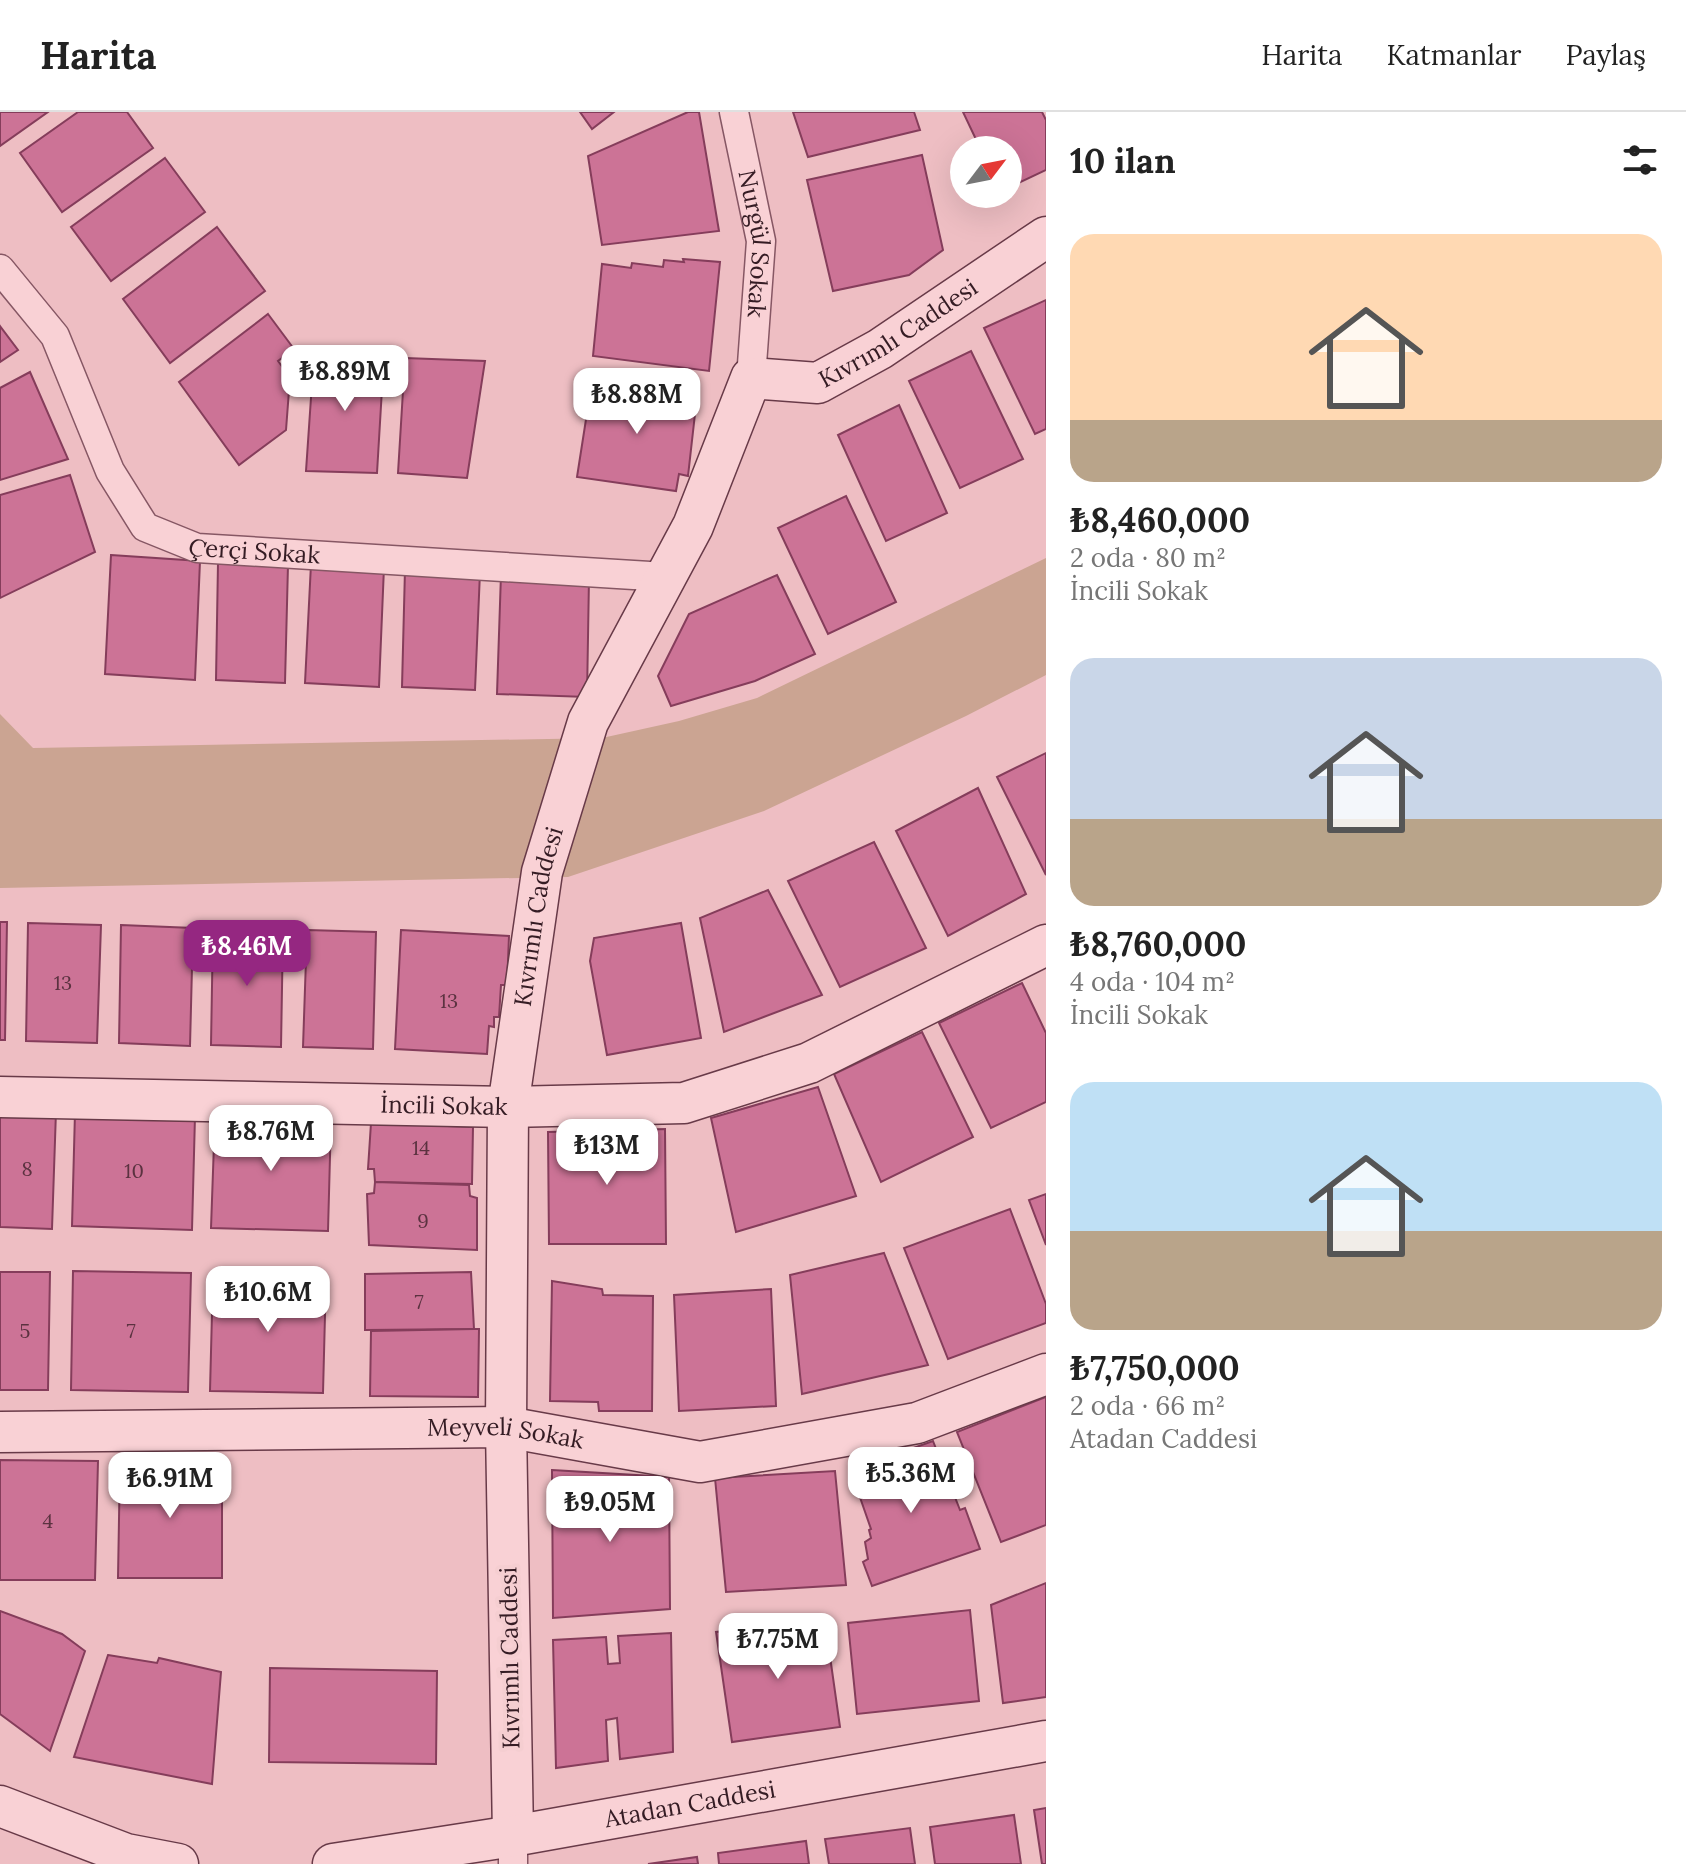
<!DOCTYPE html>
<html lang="tr">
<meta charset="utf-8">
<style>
body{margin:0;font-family:Lora,serif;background:#f2f2f2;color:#222;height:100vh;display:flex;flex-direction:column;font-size:30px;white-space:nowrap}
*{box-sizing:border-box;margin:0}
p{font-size:26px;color:#767676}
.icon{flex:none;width:44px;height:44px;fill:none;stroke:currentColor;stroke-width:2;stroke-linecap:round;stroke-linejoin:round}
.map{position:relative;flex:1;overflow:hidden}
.details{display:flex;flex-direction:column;background:#fff;width:640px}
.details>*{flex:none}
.needle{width:52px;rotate:58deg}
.buttons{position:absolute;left:950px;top:24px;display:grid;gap:16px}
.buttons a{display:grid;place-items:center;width:72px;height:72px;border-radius:50%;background:#fff;box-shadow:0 8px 32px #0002;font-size:40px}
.price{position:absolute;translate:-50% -68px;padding:0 18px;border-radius:16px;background:#fff;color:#222;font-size:26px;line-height:52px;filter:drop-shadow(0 2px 4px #0008)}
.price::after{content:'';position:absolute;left:50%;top:48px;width:24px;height:18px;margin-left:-12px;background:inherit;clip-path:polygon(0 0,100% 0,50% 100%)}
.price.current{background:#952781;color:#fff}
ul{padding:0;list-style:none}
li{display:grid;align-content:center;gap:16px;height:424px;padding:0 24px}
li span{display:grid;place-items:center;height:248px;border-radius:24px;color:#555}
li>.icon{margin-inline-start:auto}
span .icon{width:144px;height:144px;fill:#fffc;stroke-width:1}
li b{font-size:34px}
h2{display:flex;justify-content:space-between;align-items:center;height:96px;padding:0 24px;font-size:34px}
header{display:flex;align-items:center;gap:48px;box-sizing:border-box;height:112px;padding:0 40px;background:#fff;border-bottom:2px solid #e0e0e0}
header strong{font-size:38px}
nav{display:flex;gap:44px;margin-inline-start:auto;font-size:28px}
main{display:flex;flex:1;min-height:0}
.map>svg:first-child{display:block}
</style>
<header>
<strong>Harita</strong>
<nav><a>Harita</a><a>Katmanlar</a><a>Paylaş</a></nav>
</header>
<main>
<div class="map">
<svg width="1046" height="1752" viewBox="0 0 1046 1752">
<rect width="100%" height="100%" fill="#eebec3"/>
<polygon fill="#cba492" points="1046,446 1046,563 966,604 764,699 568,765 0,776 0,602 33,636 602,626 679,609 757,586"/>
<g fill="#cc7396" stroke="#853d5b" stroke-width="2">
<polygon points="0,0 48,0 0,34"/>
<polygon points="78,0 127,0 153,36 62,100 20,41"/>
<polygon points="580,0 614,0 592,17"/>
<polygon points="688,0 699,0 719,119 602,133 588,44"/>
<polygon points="793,0 914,0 920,18 808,45"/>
<polygon points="963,0 1042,0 1046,8 1046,58 1008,76 1008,38 981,38"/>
<polygon points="922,43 943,138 909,163 833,179 807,68"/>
<polygon points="165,46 205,100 111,169 71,115"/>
<polygon points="217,115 265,179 170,251 123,187"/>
<polygon points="683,147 720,150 709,259 593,244 602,152 631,156 632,151 663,155 664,148 684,150"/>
<polygon points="1046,188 1046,317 1035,322 984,216"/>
<polygon points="268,202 294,237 278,249 290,265 286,318 239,353 179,270"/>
<polygon points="0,214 18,238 0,250"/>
<polygon points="971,239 1023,347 960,376 909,269"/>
<polygon points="314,242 384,243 377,361 306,359"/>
<polygon points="405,246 485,249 467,366 398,361"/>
<polygon points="30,260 68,347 0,368 0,276"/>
<polygon points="592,269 697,284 688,364 679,362 676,379 577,365"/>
<polygon points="899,293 947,401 886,429 838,323"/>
<polygon points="70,363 95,440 0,486 0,383"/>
<polygon points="846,384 896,490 828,522 778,416"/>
<polygon points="111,443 200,449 195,568 105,562"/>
<polygon points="218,451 288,453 285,571 216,568"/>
<polygon points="311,452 384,455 379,575 305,571"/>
<polygon points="405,457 480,460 475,578 402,575"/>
<polygon points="501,462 589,466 587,585 497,582"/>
<polygon points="777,463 815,542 755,569 671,594 658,564 689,502"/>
<polygon points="1046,641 1046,763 997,665"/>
<polygon points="978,676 1026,782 948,824 896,719"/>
<polygon points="874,730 926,836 840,875 788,769"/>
<polygon points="768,778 822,883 724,920 700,806"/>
<polygon points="0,810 7,810 5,928 0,928"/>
<polygon points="28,811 101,813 97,931 26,929"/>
<polygon points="681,811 701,926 607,943 590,849 594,826"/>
<polygon points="121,813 193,816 190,934 119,931"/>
<polygon points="213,816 283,818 281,935 211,933"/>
<polygon points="307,818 376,820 373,937 303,935"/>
<polygon points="401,818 509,824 507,873 501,873 499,905 494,905 494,915 489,914 487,942 395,937"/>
<polygon points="1022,871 1046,921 1046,990 991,1016 939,911"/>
<polygon points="922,920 973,1025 881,1070 834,962"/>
<polygon points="818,975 856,1084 736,1120 711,1006"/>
<polygon points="0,997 56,999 52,1117 0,1115"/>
<polygon points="75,1000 195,1004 192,1118 72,1114"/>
<polygon points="215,1003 331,1007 328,1119 211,1116"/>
<polygon points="371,1011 473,1015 472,1072 375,1070 374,1057 368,1057"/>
<polygon points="665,1017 666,1132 549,1132 548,1020"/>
<polygon points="375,1070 469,1073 470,1084 477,1086 477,1138 369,1133 367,1082 374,1081"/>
<polygon points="1046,1082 1046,1133 1029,1088"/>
<polygon points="1010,1097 1046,1192 1046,1211 948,1247 904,1136"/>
<polygon points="884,1141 928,1253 802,1282 790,1163"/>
<polygon points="73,1159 191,1161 188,1280 71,1278"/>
<polygon points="0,1160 50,1160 48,1278 0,1278"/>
<polygon points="471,1160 474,1217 365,1218 365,1162"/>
<polygon points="213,1162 326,1164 323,1281 210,1279"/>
<polygon points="552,1169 602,1177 603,1183 653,1184 652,1299 599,1299 598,1290 550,1289"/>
<polygon points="771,1177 776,1294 679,1299 674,1183"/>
<polygon points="474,1217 479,1217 478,1285 370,1284 371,1219"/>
<polygon points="1046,1285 1046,1413 1001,1430 957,1320"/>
<polygon points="933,1329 960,1398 965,1396 980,1437 872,1474 863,1450 868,1447 865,1430 871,1426 869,1418 871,1417 855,1371 858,1369 854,1357"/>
<polygon points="0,1348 98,1349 95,1468 0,1468"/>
<polygon points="120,1349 222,1351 222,1466 118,1466"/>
<polygon points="552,1358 669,1365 670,1497 553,1506"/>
<polygon points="835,1359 846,1473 726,1480 715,1366"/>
<polygon points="1046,1471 1046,1585 1003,1591 991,1493"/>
<polygon points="970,1498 979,1589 857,1602 848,1511"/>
<polygon points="0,1499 62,1522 85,1539 50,1639 0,1602"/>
<polygon points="825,1509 840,1615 732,1630 716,1520"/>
<polygon points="671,1521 673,1640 620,1647 617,1606 606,1608 608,1649 556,1656 553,1528 606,1525 608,1552 620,1551 618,1524"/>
<polygon points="108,1543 157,1551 159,1546 221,1560 212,1672 74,1645"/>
<polygon points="270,1556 437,1559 436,1652 269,1650"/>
<polygon points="1046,1696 1046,1752 1042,1752 1034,1698"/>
<polygon points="1014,1703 1021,1752 935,1752 930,1715"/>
<polygon points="910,1716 915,1752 829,1752 825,1727"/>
<polygon points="806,1729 809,1752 719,1752 718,1741"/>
<polygon points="697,1745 698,1752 648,1752"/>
</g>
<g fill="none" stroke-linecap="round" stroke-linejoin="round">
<defs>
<g id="street">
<path id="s1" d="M 734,0 L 761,129 L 751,266"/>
<path id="s2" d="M 0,157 L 55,224 L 110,359 L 145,415 L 197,436 L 666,465"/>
<polyline points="513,1724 513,1752"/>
</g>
<g id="secondary">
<path id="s3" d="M 0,985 L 508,995 L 684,991 L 809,951 L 1046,833"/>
<path id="s4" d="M 0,1320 L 506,1315 L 700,1350 L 917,1311 L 1046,1262"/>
<polyline points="0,1694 126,1742 178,1752"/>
<path id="s5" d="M 513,1724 L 506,1315 L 508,995 L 542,760 L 588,610 L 693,414 L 751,266 L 818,271 L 880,237 L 1046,125"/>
<path id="s6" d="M 333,1752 L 513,1724 L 1046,1629"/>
</g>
</defs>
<use href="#street" stroke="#865764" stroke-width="31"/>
<use href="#secondary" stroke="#683a48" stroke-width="43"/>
<use href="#street" stroke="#f9d1d5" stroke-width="28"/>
<use href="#secondary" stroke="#f9d1d5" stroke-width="40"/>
</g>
<g text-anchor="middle" stroke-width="8" stroke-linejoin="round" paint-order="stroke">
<g font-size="20" fill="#5b3240">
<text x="63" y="878">13</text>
<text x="449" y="896">13</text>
<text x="421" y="1043">14</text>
<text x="27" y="1064">8</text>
<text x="134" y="1066">10</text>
<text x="423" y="1116">9</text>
<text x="419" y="1197">7</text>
<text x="25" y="1226">5</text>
<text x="131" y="1226">7</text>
<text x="48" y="1416">4</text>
</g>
<g font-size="24" fill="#351c24" stroke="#f5ced1">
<text dy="8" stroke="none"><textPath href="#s1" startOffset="134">Nurgül Sokak</textPath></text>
<text dy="8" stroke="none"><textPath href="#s5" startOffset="1666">Kıvrımlı Caddesi</textPath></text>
<text dy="8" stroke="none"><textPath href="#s2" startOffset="412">Çerçi Sokak</textPath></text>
<text dy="8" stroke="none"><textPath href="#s5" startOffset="922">Kıvrımlı Caddesi</textPath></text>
<text dy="8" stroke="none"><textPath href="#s3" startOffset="444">İncili Sokak</textPath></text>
<text dy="8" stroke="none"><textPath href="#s4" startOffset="506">Meyveli Sokak</textPath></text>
<text transform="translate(510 1546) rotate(-91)" y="8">Kıvrımlı Caddesi</text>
<text dy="8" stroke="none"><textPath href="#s6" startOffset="362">Atadan Caddesi</textPath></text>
</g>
</g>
</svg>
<div class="buttons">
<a><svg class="needle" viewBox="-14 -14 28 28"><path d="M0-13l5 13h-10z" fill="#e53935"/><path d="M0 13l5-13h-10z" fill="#767676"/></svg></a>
</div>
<b class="price" style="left:345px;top:301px">₺8.89M</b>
<b class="price" style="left:637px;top:324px">₺8.88M</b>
<b class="price current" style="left:247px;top:876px">₺8.46M</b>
<b class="price" style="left:271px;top:1061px">₺8.76M</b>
<b class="price" style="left:607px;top:1075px">₺13M</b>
<b class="price" style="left:268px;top:1222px">₺10.6M</b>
<b class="price" style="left:911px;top:1403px">₺5.36M</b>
<b class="price" style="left:170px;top:1408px">₺6.91M</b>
<b class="price" style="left:610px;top:1432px">₺9.05M</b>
<b class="price" style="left:778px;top:1569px">₺7.75M</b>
</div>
<section class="details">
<h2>10 ilan<svg class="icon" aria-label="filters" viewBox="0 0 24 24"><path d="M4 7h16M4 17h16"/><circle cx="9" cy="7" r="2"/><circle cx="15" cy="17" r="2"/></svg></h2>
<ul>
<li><span style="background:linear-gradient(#ffd9b3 75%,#b9a48a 0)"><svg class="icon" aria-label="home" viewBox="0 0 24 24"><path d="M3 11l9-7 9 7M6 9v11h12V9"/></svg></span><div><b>₺8,460,000</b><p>2 oda · 80 m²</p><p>İncili Sokak</p></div></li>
<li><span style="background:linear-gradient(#c9d6e8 65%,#b9a48a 0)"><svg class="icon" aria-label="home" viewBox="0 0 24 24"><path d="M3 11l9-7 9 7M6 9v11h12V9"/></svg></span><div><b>₺8,760,000</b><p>4 oda · 104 m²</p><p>İncili Sokak</p></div></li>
<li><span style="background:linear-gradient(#bfe0f5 60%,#b9a48a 0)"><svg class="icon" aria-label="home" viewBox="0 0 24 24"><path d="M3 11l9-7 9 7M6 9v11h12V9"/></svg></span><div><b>₺7,750,000</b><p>2 oda · 66 m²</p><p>Atadan Caddesi</p></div></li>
</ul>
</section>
</main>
